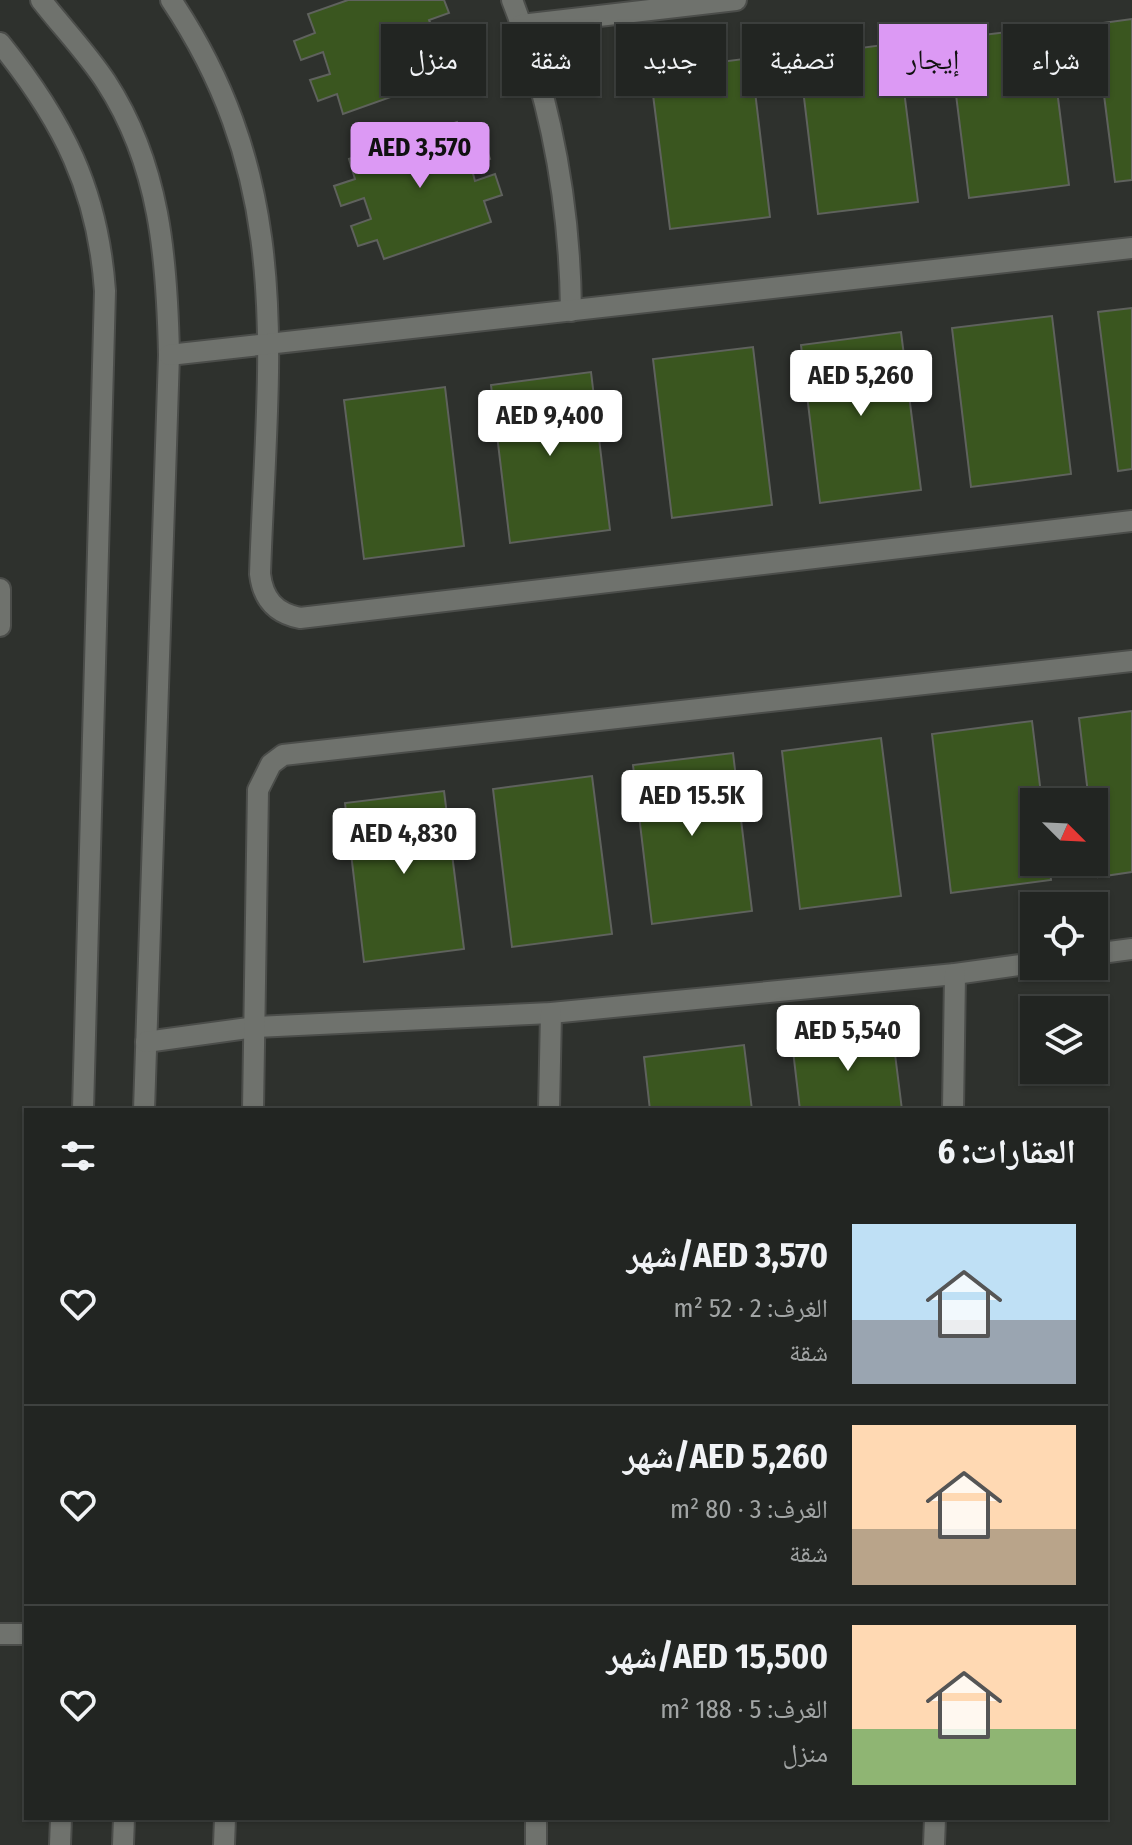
<!DOCTYPE html>
<html lang="ar">
<meta charset="utf-8">
<style>
body{margin:0;font-family:"Fira Sans Condensed","Noto Naskh Arabic",sans-serif;background:#2a2d2a;color:#f1f3f6;direction:rtl;height:100vh;display:flex;flex-direction:column;font-size:30px;white-space:nowrap}
*{box-sizing:border-box;margin:0}
p{font-size:26px;color:#a2a5a5}
.icon{flex:none;width:44px;height:44px;fill:none;stroke:currentColor;stroke-width:2;stroke-linecap:round;stroke-linejoin:round}
.map{position:relative;flex:1;overflow:hidden;direction:ltr}
.drawer{position:absolute;left:24px;top:1108px;width:1084px;height:712px;display:flex;flex-direction:column;background:#222522;border-radius:0px;box-shadow:0 2px 6px #0004,0 0 0 2px #3f4240;direction:rtl}
.drawer>*{flex:none}
.top-card{position:absolute;left:24px;top:24px;width:1084px;height:72px;direction:rtl;display:flex;gap:16px}
.needle{width:52px;rotate:114deg}
.tools{position:absolute;left:1020px;top:788px;display:grid;gap:16px}
.tools a{display:grid;place-items:center;width:88px;height:88px;border-radius:0px;background:#222522;box-shadow:0 2px 6px #0004,0 0 0 2px #3f4240;font-size:40px}
.price{position:absolute;translate:-50% -68px;padding:0 18px;border-radius:8px;background:#fff;color:#222;font-size:26px;line-height:52px;filter:drop-shadow(0 2px 4px #0008)}
.price::after{content:'';position:absolute;left:50%;top:48px;width:24px;height:18px;margin-left:-12px;background:inherit;clip-path:polygon(0 0,100% 0,50% 100%)}
.price.on{background:#dc99f4;color:#111}
ul{padding:0;list-style:none}
li{display:flex;align-items:center;gap:24px;height:200px;padding:0 32px}
li+li{border-top:2px solid #3f4240}
li span{display:grid;place-items:center;flex:none;width:224px;height:160px;border-radius:0px;color:#555}
li>.icon{margin-inline-start:auto}
span .icon{width:96px;height:96px;fill:#fffc;stroke-width:1}
li b{font-size:34px}
h2{display:flex;justify-content:space-between;align-items:center;height:96px;padding:0 32px;font-size:34px}
.tag{padding:0 28px;border-radius:0px;background:#222522;box-shadow:0 2px 6px #0004,0 0 0 2px #3f4240;font-size:28px;line-height:72px}
.tag.on{background:#dc99f4;color:#111}
.map>svg:first-child{display:block}
</style>
<div class="map">
<svg width="1132" height="1845" viewBox="0 0 1132 1845">
<rect width="100%" height="100%" fill="#2e312d"/>
<g fill="#3a561f" stroke="#5f625d" stroke-width="2">
<polygon points="348,0 444,0 449,13 429,20 435,34 454,28 461,48 443,55 450,76 343,114 337,94 318,101 310,80 330,74 323,52 301,60 294,41 315,33 308,14"/>
<polygon points="1132,19 1132,180 1115,182 1095,24"/>
<polygon points="1049,27 1069,185 969,198 949,39"/>
<polygon points="898,43 918,202 818,214 799,56"/>
<polygon points="751,58 770,217 670,229 650,71"/>
<polygon points="457,122 463,142 482,136 490,159 471,166 475,181 495,174 502,195 484,201 491,222 384,259 377,240 358,246 351,226 371,219 364,198 341,206 334,186 355,179 349,159"/>
<polygon points="1132,308 1132,469 1118,471 1098,312"/>
<polygon points="1052,316 1071,474 971,487 952,328"/>
<polygon points="901,332 921,490 820,503 801,345"/>
<polygon points="753,347 772,505 672,518 653,359"/>
<polygon points="591,372 610,530 510,543 491,385"/>
<polygon points="445,387 464,546 364,559 344,400"/>
<polygon points="1132,711 1132,872 1098,877 1094,802 1089,802 1079,718"/>
<polygon points="1032,721 1042,802 1034,802 1034,862 1049,862 1051,880 951,893 932,734"/>
<polygon points="881,738 901,896 800,909 782,751"/>
<polygon points="733,753 752,911 652,924 633,765"/>
<polygon points="592,776 612,934 512,947 493,789"/>
<polygon points="444,791 464,949 364,962 345,803"/>
<polygon points="892,1030 902,1110 800,1110 792,1042"/>
<polygon points="744,1045 752,1110 650,1110 644,1057"/>
</g>
<g fill="none" stroke-linecap="round" stroke-linejoin="round">
<defs>
<g id="minor">
<path d="M 41,0 C 62,27 87,53 106,82 C 160,165 167,258 169,355 L 144,1110"/>
<path d="M 171,0 C 297,188 267,361 260,574 C 263,599 275,613 300,618 L 1132,521"/>
<path d="M 512,0 C 551,100 570,204 571,311"/>
<polyline points="521,25 736,0"/>
<path d="M 0,43 C 63,121 98,190 105,291 L 83,1110"/>
<polyline points="169,355 1132,248"/>
<polyline points="0,589 0,626"/>
<polyline points="1094,954 1132,949"/>
<polyline points="146,1042 256,1027 551,1013 955,974 1034,963"/>
<polyline points="253,1110 258,790 271,764 283,755 1132,661"/>
<polyline points="549,1110 551,1013"/>
<polyline points="953,1110 955,974"/>
<polyline points="0,1634 26,1634"/>
<polyline points="60,1845 61,1818"/>
<polyline points="123,1845 124,1818"/>
<polyline points="224,1845 225,1818"/>
<polyline points="536,1845 536,1818"/>
<polyline points="934,1845 935,1818"/>
</g>
</defs>
<use href="#minor" stroke="#4b4d4a" stroke-width="24"/>
<use href="#minor" stroke="#6f726d" stroke-width="20"/>
</g>
</svg>
<div class="tools">
<a><svg class="needle" viewBox="-14 -14 28 28"><path d="M0-13l5 13h-10z" fill="#e53935"/><path d="M0 13l5-13h-10z" fill="#a2a5a5"/></svg></a>
<a><svg class="icon" aria-label="locate" viewBox="0 0 24 24"><circle cx="12" cy="12" r="6"/><path d="M12 2v4M12 18v4M2 12h4M18 12h4"/></svg></a>
<a><svg class="icon" aria-label="layers" viewBox="0 0 24 24"><path d="M12 4l9 5-9 5-9-5zM3 14l9 5 9-5"/></svg></a>
</div>
<b class="price on" style="left:420px;top:190px">AED 3,570</b>
<b class="price" style="left:861px;top:418px">AED 5,260</b>
<b class="price" style="left:550px;top:458px">AED 9,400</b>
<b class="price" style="left:692px;top:838px">AED 15.5K</b>
<b class="price" style="left:404px;top:876px">AED 4,830</b>
<b class="price" style="left:848px;top:1073px">AED 5,540</b>
<div class="top-card">
<a class="tag">شراء</a>
<a class="tag on">إيجار</a>
<a class="tag">تصفية</a>
<a class="tag">جديد</a>
<a class="tag">شقة</a>
<a class="tag">منزل</a>
</div>
<section class="drawer">
<h2>العقارات: 6<svg class="icon" aria-label="filters" viewBox="0 0 24 24"><path d="M4 7h16M4 17h16"/><circle cx="9" cy="7" r="2"/><circle cx="15" cy="17" r="2"/></svg></h2>
<ul>
<li><span style="background:linear-gradient(#bfe0f5 60%,#9aa5b1 0)"><svg class="icon" aria-label="home" viewBox="0 0 24 24"><path d="M3 11l9-7 9 7M6 9v11h12V9"/></svg></span><div><b>AED 3,570/شهر</b><p>الغرف: 2 · 52 m²</p><p>شقة</p></div><svg class="icon" aria-label="heart" viewBox="0 0 24 24"><path d="M12 20l-8-8c-3-5 5-10 8-4 3-6 11-1 8 4z"/></svg></li>
<li><span style="background:linear-gradient(#ffd9b3 65%,#b9a48a 0)"><svg class="icon" aria-label="home" viewBox="0 0 24 24"><path d="M3 11l9-7 9 7M6 9v11h12V9"/></svg></span><div><b>AED 5,260/شهر</b><p>الغرف: 3 · 80 m²</p><p>شقة</p></div><svg class="icon" aria-label="heart" viewBox="0 0 24 24"><path d="M12 20l-8-8c-3-5 5-10 8-4 3-6 11-1 8 4z"/></svg></li>
<li><span style="background:linear-gradient(#ffd9b3 65%,#8fb573 0)"><svg class="icon" aria-label="home" viewBox="0 0 24 24"><path d="M3 11l9-7 9 7M6 9v11h12V9"/></svg></span><div><b>AED 15,500/شهر</b><p>الغرف: 5 · 188 m²</p><p>منزل</p></div><svg class="icon" aria-label="heart" viewBox="0 0 24 24"><path d="M12 20l-8-8c-3-5 5-10 8-4 3-6 11-1 8 4z"/></svg></li>
</ul>
</section>
</div>
